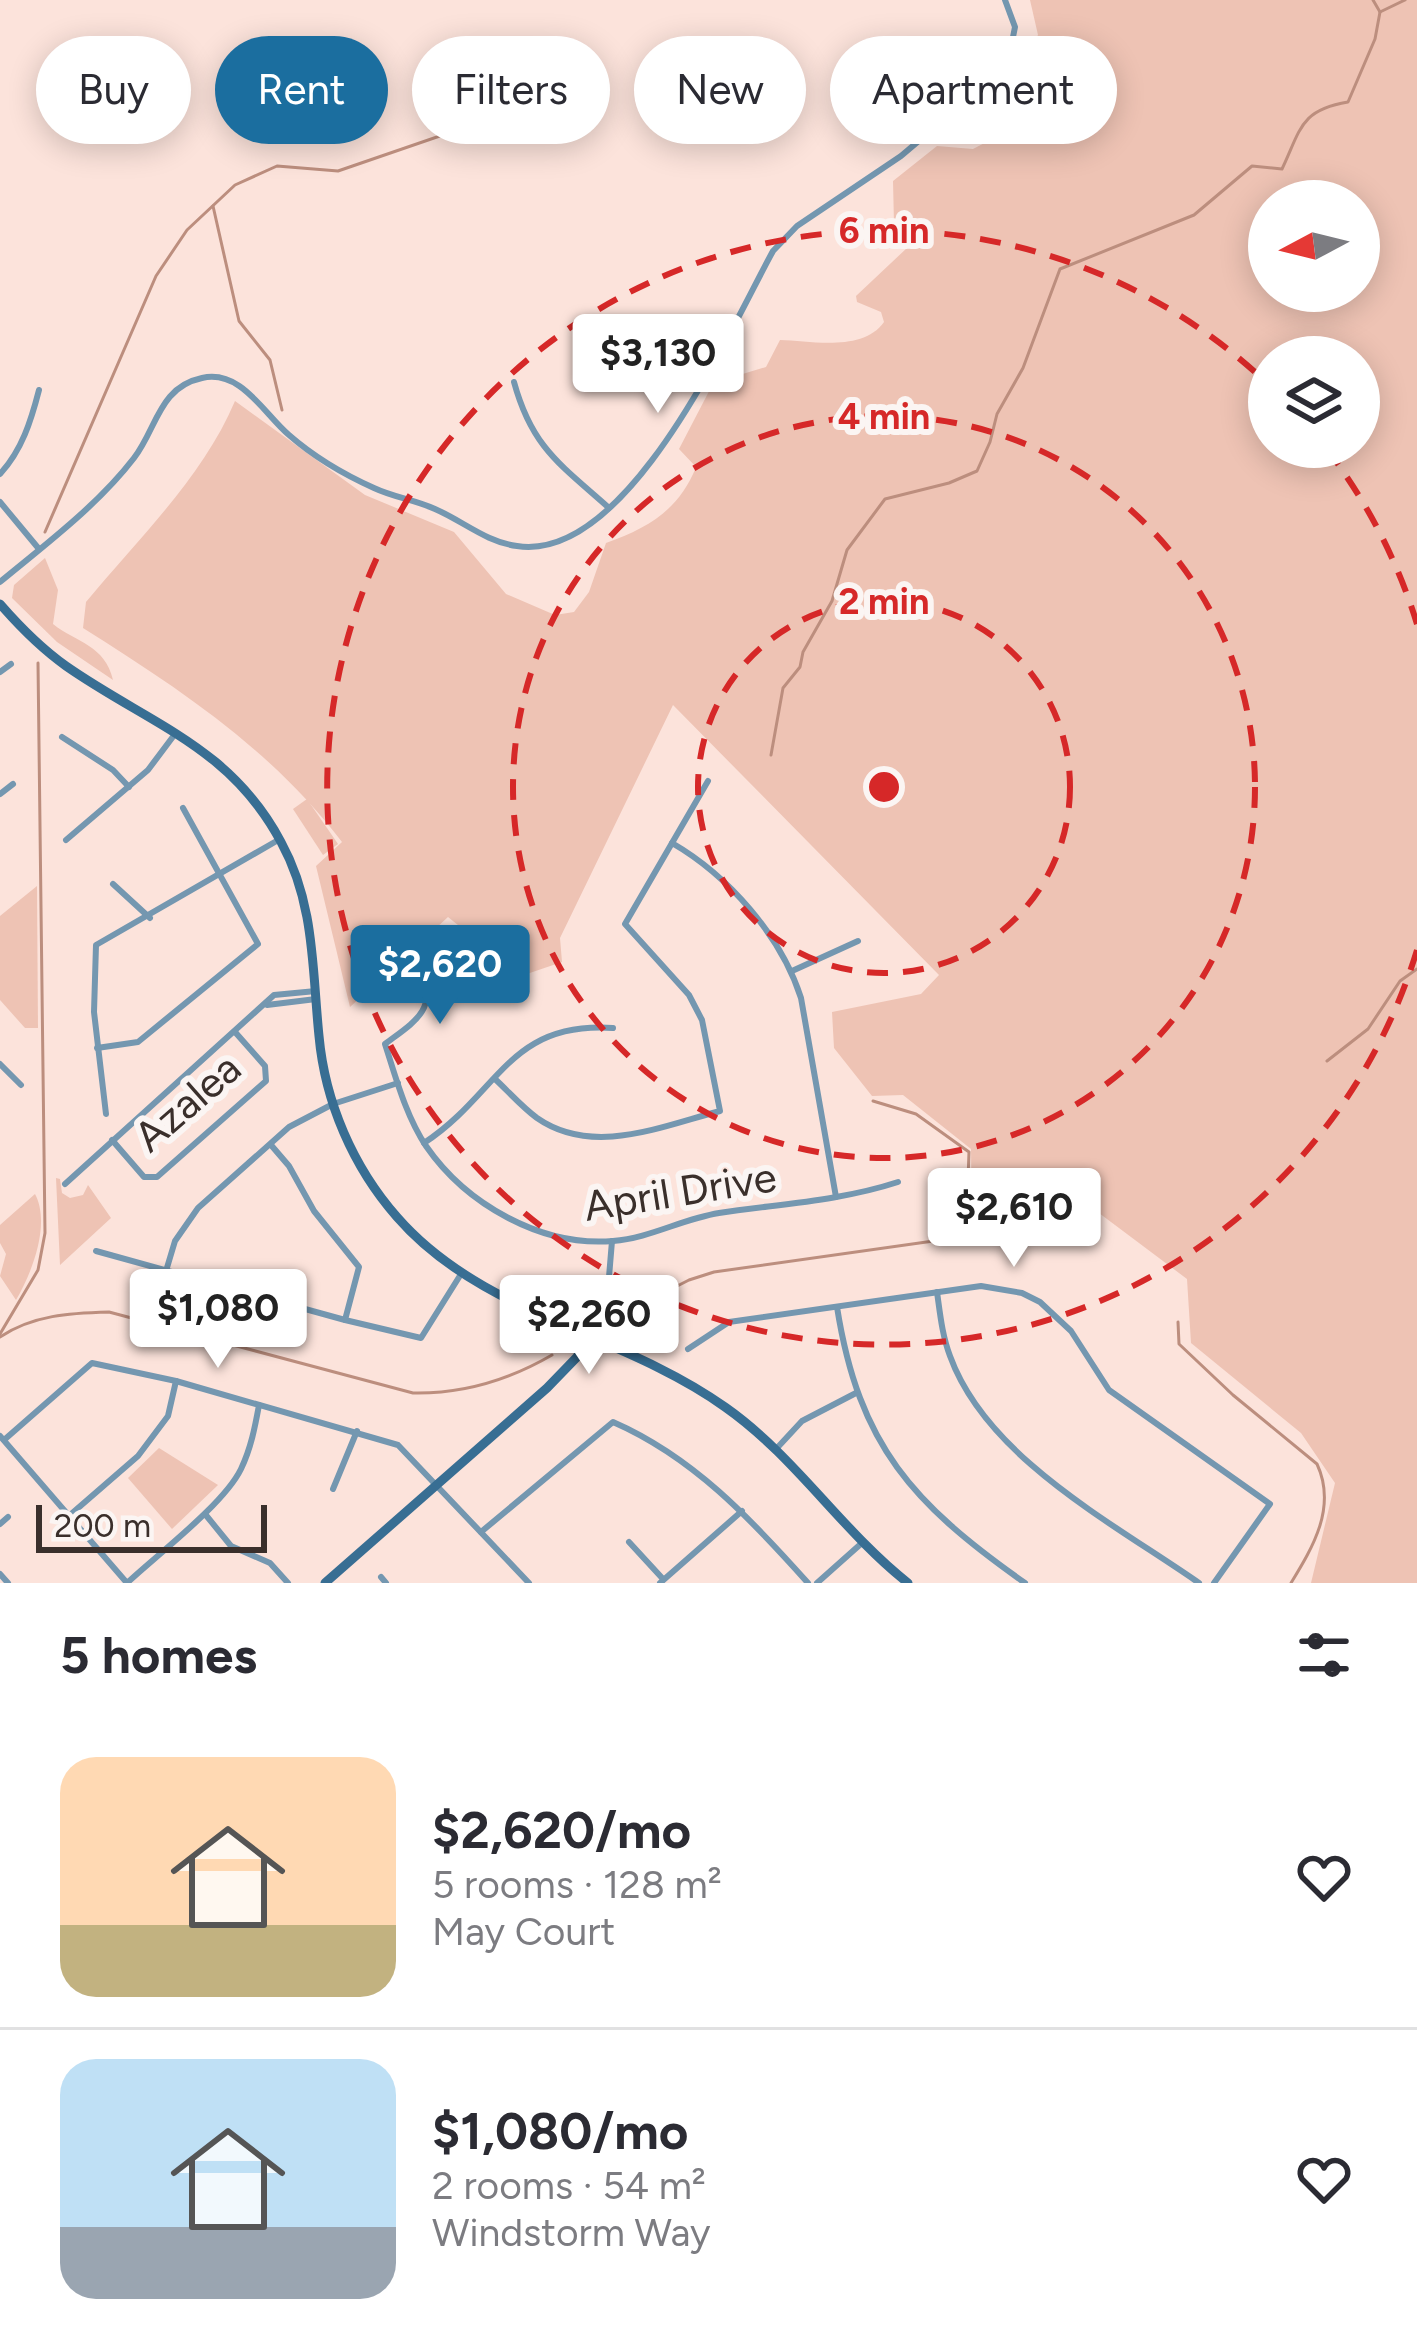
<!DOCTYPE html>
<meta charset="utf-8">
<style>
body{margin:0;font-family:Figtree,sans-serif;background:#f2f2f3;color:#2b2b33;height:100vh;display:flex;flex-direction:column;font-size:45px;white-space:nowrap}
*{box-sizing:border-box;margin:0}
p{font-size:39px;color:#7c7c81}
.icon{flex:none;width:66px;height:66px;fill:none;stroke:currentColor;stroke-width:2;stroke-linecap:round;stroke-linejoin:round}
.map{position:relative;height:1583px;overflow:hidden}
.panel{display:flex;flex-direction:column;background:#fff;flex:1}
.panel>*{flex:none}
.hud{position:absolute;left:36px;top:36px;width:1347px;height:108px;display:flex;gap:24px}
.needle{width:78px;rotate:263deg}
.fabs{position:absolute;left:1248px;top:180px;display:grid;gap:24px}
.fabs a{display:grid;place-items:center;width:132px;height:132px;border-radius:50%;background:#fff;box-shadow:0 6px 30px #0003;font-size:60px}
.scale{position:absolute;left:36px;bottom:30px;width:231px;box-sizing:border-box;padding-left:12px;border:6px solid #3a2f2b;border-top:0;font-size:33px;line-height:42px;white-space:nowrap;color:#3a2f2b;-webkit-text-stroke:9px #fbf5f3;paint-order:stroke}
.price{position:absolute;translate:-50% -102px;padding:0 27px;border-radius:12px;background:#fff;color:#222;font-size:39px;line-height:78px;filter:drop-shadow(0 3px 6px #0008)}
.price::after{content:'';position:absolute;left:50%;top:72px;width:36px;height:27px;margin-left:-18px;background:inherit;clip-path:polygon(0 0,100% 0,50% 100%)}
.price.active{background:#1b6e9f;color:#fff}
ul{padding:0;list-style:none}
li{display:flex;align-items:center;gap:36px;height:300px;padding:0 60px}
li+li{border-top:3px solid #e1e1e2}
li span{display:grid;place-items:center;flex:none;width:336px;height:240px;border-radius:36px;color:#555}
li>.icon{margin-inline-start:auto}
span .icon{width:144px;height:144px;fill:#fffc;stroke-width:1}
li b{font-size:51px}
h2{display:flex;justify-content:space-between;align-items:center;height:144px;padding:0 60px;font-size:51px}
.tag{padding:0 42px;border-radius:54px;background:#fff;box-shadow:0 6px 30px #0003;font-size:42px;line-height:108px}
.tag.active{background:#1b6e9f;color:#fff}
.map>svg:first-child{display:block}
</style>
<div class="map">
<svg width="1417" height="1583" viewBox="0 0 1417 1583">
<rect width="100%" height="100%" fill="#fce3db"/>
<g fill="#eec3b4" fill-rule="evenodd">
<path d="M 1030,0 L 1417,0 L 1417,1583 L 1311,1583 L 1335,1483 L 1301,1433 L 1191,1343 L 1187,1279 L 1055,1180 L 989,1225 L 972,1227 L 971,1149 L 903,1095 L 872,1096 L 834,1048 L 832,1012 L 921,994 L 939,975 L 673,705 L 560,938 L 562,962 L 521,976 L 448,917 L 350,1007 L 316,866 L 342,842 C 271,749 181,690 83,628 L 86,602 C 138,539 203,477 235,401 L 365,495 L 454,532 L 506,594 L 555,615 L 574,612 L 589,592 L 606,543 C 648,528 679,510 696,467 L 679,449 L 718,374 L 736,376 L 766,367 L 780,340 C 812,341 863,352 884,322 L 881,312 L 857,302 L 856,296 L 908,247 L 894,224 L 893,181 L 937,146 L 973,149 L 1023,123 L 1009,110 L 1003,94 L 1038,35 ZM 1269,201 L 1359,201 L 1359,291 L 1269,291 ZM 1269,357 L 1359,357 L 1359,447 L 1269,447 Z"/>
<path d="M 45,558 L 58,590 L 53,624 C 77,643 105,645 113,680 L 57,642 L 12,598 L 14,585 Z"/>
<polygon points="307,799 338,844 323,855 293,809"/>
<polygon points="37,886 38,1028 25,1028 0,1000 0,916"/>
<polygon points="56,1178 60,1179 62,1193 70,1198 83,1195 88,1185 111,1218 60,1265"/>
<path d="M 35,1194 C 51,1224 32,1273 16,1300 L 0,1276 L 6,1254 L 0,1243 L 0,1225 Z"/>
<polygon points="159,1448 218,1485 172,1529 128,1478"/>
</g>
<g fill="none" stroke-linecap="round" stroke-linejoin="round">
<g stroke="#bc8e7e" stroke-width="3">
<polyline points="1380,12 1405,0"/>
<polyline points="213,206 239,321 270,360 282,410"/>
<polyline points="45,532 156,276 187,230 235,185 277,166 338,171 533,104 541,86"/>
<path d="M 771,755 L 783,688 L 800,667 L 803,652 L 832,601 L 847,550 L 885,499 L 949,483 L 977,471 L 990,442 L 997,414 L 1023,368 L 1060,269 L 1194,215 L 1252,166 L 1282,169 C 1301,129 1300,110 1348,102 L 1375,39 L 1380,12 L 1373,0"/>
<polyline points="1327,1061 1368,1029 1400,981 1417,969"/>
<polyline points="873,1101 916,1114 969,1152 967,1208 952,1228"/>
<polyline points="638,1306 689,1280 714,1272 983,1234 1009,1224 1057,1198"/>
<path d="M 1178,1322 L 1179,1344 L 1233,1395 L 1317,1464 C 1337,1507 1313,1547 1291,1583"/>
<polyline points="0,1334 38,1270 45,1233 38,663"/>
<path d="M 0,1337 C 33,1315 70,1313 109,1312 L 413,1393 C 463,1394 509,1380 552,1355"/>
</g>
<g stroke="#7497b0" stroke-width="6">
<path d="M 514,382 C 532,448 561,465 609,508"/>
<path d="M 0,474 C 22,450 31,421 39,390"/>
<polyline points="0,502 39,549"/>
<path d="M 0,582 C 46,544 98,505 134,458 C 157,428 159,387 202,378 C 241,369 264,414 289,435 C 313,456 345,475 374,488 C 393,497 415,500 435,509 C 463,521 486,542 517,546 C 628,563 729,331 773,251 L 797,226 L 901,156 L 999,73 L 1010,52 L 1015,27 L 1005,0"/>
<polyline points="0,672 11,664"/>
<polyline points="62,737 113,770 129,787"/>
<polyline points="0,794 13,784"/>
<polyline points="66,840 148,770 175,734"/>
<path d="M 672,843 C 729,876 781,936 801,998 L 836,1197"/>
<polyline points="113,884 150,918"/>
<polyline points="792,971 858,941"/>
<path d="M 421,974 C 439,1010 411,1024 385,1044 C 396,1078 406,1116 426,1146 C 466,1204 541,1247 613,1241 C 650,1238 682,1219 719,1213 C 779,1204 840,1201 898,1182"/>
<polyline points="267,1005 316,999"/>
<polyline points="97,1048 138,1042 258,944 183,808"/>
<polyline points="0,1064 21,1085"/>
<path d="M 495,1079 C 509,1092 522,1107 537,1118 C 593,1157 662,1126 720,1111 L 702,1020 L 689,995 L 625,924 L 708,781"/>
<polyline points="106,1114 94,1012 96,945 280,839"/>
<polyline points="112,1140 144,1177 157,1177 266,1081 265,1066 235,1032"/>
<path d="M 424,1143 C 499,1094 508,1021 613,1028"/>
<polyline points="271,1145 289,1166 314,1211 359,1267 345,1320"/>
<polyline points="65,1184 274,995 316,991"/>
<polyline points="96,1251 345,1320 421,1338 461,1274"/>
<polyline points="166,1271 175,1241 198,1208 289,1127 333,1104 398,1083"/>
<path d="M 937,1292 C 940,1313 942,1335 950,1356 C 987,1458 1113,1523 1199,1583"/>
<path d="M 837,1307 C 859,1446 913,1504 1025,1583"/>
<polyline points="588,1335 608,1289 612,1241"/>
<polyline points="688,1349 729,1322 981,1286 1022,1293 1040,1302 1071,1331 1109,1390 1270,1504 1214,1583"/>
<polyline points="0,1436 127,1583"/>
<polyline points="4,1440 92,1363 176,1381 398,1445 529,1583"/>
<polyline points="777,1448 802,1421 856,1393"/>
<polyline points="333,1489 357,1431"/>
<polyline points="205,1514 231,1546 270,1563 288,1583"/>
<polyline points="70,1515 138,1456 168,1416 176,1381"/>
<polyline points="0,1524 8,1517"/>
<path d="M 481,1532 L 613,1422 C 693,1457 750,1518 808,1583"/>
<polyline points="629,1542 663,1579"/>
<polyline points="0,1574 8,1583"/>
<polyline points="381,1577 386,1583"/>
<path d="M 127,1583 C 158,1554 224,1504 241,1469 C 251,1448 255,1427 259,1405"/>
<polyline points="660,1583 742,1511"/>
<polyline points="817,1583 863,1542"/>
</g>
<g stroke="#386e93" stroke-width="9">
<path d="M 0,604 C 20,627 42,649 66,666 C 149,724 230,746 281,842 C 315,904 312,968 319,1036 C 325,1102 353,1167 397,1217 C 482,1315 622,1333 725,1407 C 795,1456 841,1530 908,1583"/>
<polyline points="325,1583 547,1388 577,1357 588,1335"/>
</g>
</g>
<g fill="none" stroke="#d62828" stroke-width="6" stroke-dasharray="21 15">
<circle cx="884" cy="787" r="186"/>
<circle cx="884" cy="787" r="371"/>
<path d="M1417 950A557 557 0 1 1 1267 383M1326 448A557 557 0 0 1 1417 624"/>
</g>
<g text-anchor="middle" stroke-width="12" stroke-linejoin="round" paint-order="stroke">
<g font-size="42" fill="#3a2f2b" stroke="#fbf5f3">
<text transform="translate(187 1102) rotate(-41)" y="15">Azalea</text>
<text transform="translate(680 1191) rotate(-9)" y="15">April Drive</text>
</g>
</g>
<circle cx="884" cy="787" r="18" fill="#d62828" stroke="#fbf5f3" stroke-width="6"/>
<g font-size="36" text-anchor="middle" font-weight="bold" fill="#d62828" stroke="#fbf5f3" stroke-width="12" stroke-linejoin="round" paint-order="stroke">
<text x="884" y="243">6 min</text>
<text x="884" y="429">4 min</text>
<text x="884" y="614">2 min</text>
</g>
</svg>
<div class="fabs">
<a><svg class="needle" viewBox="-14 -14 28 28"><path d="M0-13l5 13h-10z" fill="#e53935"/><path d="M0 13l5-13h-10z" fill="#7c7c81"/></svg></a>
<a><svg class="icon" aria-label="layers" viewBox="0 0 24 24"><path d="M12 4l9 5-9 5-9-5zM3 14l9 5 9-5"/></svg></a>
</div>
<div class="scale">200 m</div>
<b class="price" style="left:658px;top:416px">$3,130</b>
<b class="price active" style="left:440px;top:1027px">$2,620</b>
<b class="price" style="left:1014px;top:1270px">$2,610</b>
<b class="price" style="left:218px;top:1371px">$1,080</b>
<b class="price" style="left:589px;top:1377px">$2,260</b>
<div class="hud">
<a class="tag">Buy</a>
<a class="tag active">Rent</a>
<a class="tag">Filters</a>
<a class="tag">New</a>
<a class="tag">Apartment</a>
</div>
</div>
<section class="panel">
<h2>5 homes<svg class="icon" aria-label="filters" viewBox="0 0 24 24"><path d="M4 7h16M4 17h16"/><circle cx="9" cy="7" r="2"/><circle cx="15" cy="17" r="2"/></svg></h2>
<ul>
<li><span style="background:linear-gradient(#ffd9b3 70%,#c2b280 0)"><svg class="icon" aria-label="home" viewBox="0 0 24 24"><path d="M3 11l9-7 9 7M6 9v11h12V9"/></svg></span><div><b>$2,620/mo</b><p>5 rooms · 128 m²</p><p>May Court</p></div><svg class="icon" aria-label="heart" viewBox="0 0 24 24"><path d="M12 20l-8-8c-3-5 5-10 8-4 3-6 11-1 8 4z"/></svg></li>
<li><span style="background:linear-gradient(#bfe0f5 70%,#9aa5b1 0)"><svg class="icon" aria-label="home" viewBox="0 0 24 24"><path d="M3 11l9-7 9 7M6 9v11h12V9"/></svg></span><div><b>$1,080/mo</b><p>2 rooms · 54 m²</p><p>Windstorm Way</p></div><svg class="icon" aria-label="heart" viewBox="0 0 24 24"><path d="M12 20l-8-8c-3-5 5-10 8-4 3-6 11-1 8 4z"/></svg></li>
</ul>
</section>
